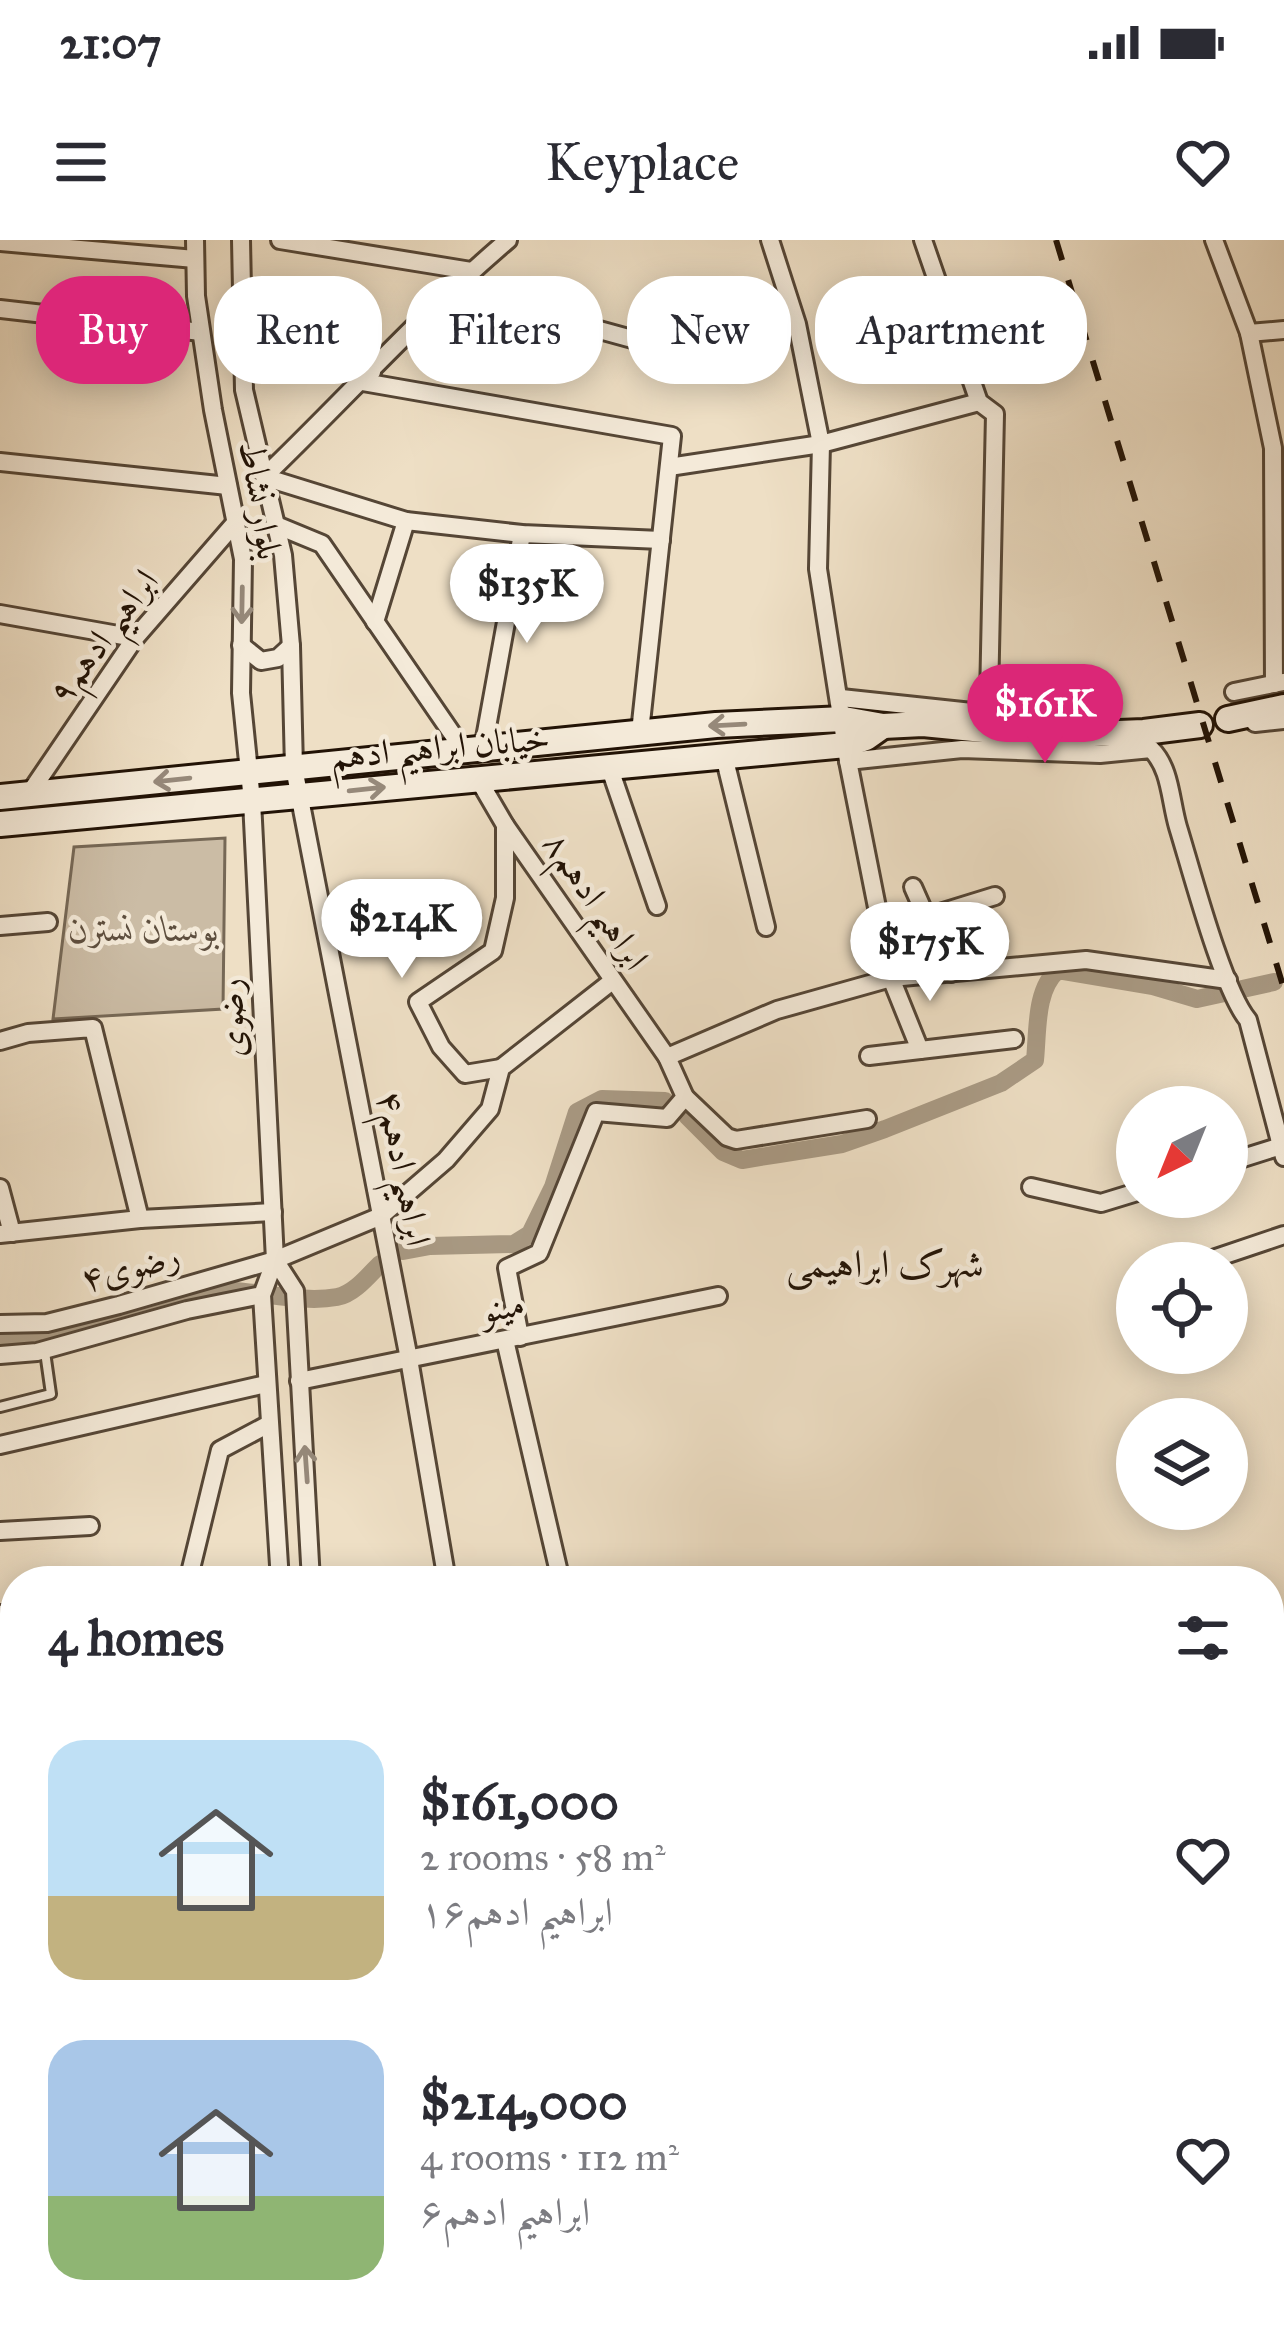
<!DOCTYPE html>
<meta charset="utf-8">
<style>
body{margin:0;font-family:"IM FELL Great Primer",Amiri,serif;background:#f2f2f3;color:#2b2b33;height:100vh;display:flex;flex-direction:column;font-size:45px;white-space:nowrap}
*{box-sizing:border-box;margin:0}
p{font-size:39px;color:#7c7c81}
.icon{flex:none;width:66px;height:66px;fill:none;stroke:currentColor;stroke-width:2;stroke-linecap:round;stroke-linejoin:round}
.map{position:relative;flex:1;overflow:hidden}
.drawer{position:absolute;left:0px;top:1326px;width:1284px;height:771px;display:flex;flex-direction:column;background:#fff;border-radius:48px 48px 0 0;box-shadow:0 6px 30px #0003}
.drawer>*{flex:none}
.banner{position:absolute;left:36px;top:36px;width:1212px;height:108px;display:flex;gap:24px}
.needle{width:78px;rotate:223deg}
.fabs{position:absolute;left:1116px;top:846px;display:grid;gap:24px}
.fabs a{display:grid;place-items:center;width:132px;height:132px;border-radius:50%;background:#fff;box-shadow:0 6px 30px #0003;font-size:60px}
.price{position:absolute;translate:-50% -102px;padding:0 27px;border-radius:42px;background:#fff;color:#222;font-size:39px;line-height:78px;filter:drop-shadow(0 3px 6px #0008)}
.price::after{content:'';position:absolute;left:50%;top:72px;width:36px;height:27px;margin-left:-18px;background:inherit;clip-path:polygon(0 0,100% 0,50% 100%)}
.price.selected{background:#db2777;color:#fff}
ul{padding:0;list-style:none}
li{display:flex;align-items:center;gap:36px;height:300px;padding:0 48px}
li span{display:grid;place-items:center;flex:none;width:336px;height:240px;border-radius:36px;color:#555}
li>.icon{margin-inline-start:auto}
span .icon{width:144px;height:144px;fill:#fffc;stroke-width:1}
li b{font-size:51px}
h2{display:flex;justify-content:space-between;align-items:center;height:144px;padding:0 48px;font-size:51px}
.pill{padding:0 42px;border-radius:48px;background:#fff;box-shadow:0 6px 30px #0003;font-size:42px;line-height:108px}
.pill.selected{background:#db2777;color:#fff}
.status{display:flex;justify-content:space-between;align-items:center;height:84px;padding:0 60px;background:#fff;direction:ltr}
.status svg{height:33px;fill:currentColor}
header{display:flex;justify-content:space-between;align-items:center;height:156px;padding:0 48px;background:#fff;font-size:54px;font-weight:600}
.map>svg:first-child{display:block}
</style>
<div class="status"><b>21:07</b><svg viewBox="0 0 49 12"><path d="M0 12V9h3v3zM5 12V6h3v6zM10 12V3h3v9zM15 12V0h3v12zM26 1h20v11H26zM47 4h2v5h-2z"/></svg></div>
<header><svg class="icon" aria-label="menu" viewBox="0 0 24 24"><path d="M4 6h16M4 12h16M4 18h16"/></svg>Keyplace<svg class="icon" aria-label="heart" viewBox="0 0 24 24"><path d="M12 20l-8-8c-3-5 5-10 8-4 3-6 11-1 8 4z"/></svg></header>
<div class="map">
<svg width="1284" height="2096" viewBox="0 0 1284 2096">
<rect width="100%" height="100%" fill="#eedfc5"/>
<filter id="stains"><feTurbulence type="fractalNoise" baseFrequency=".00167" numOctaves="4"/><feColorMatrix values="0 0 0 0 .2 0 0 0 0 .09 0 0 0 0 .02 0 0 0 .5 -.17"/></filter>
<radialGradient id="worn" r=".72"><stop offset=".6" stop-color="#630" stop-opacity="0"/><stop offset="1" stop-color="#630" stop-opacity=".3"/></radialGradient>
<polygon fill="#cbbca5" stroke="#766856" stroke-width="3" points="225,598 223,769 53,779 74,607"/>
<g fill="none" stroke-linecap="round" stroke-linejoin="round">
<g stroke="#a99a84" stroke-width="18">
<path d="M 687,876 L 723,912 L 742,920 L 779,914 L 842,904 L 885,889 L 1001,843 L 1035,820 C 1038,791 1035,749 1058,730 L 1153,746 L 1197,759 L 1274,742"/>
<polyline points="403,1011 430,1006 514,1004 530,994 553,947 577,872 602,859 665,861"/>
<path d="M 0,1098 C 68,1090 131,1062 199,1052 C 245,1045 294,1065 337,1057 C 354,1054 369,1035 380,1024"/>
</g>
<defs>
<polyline id="lane" points="0,1167 51,1154 45,1112"/>
<g id="street">
<polyline points="195,0 196,56 213,170 243,319 241,453 252,561 275,1020 262,1055 280,1341"/>
<polyline points="241,0 244,150 283,315 291,406 294,528 409,1119 447,1341"/>
<polyline points="280,0 471,31"/>
<path d="M 508,0 C 422,73 346,158 264,237 L 406,281 L 522,294 L 661,300"/>
<polyline points="770,0 797,84 821,204 818,329 848,521 891,738 920,810"/>
<polyline points="1214,0 1249,93 1273,208 1274,444"/>
<polyline points="0,2 195,19"/>
<polyline points="450,49 654,105"/>
<polyline points="0,69 201,92"/>
<polyline points="242,87 309,100 372,132"/>
<polyline points="1249,93 1284,90"/>
<polyline points="363,142 672,196 640,492"/>
<polyline points="0,222 228,246"/>
<polyline points="669,227 821,204 979,162"/>
<polyline points="276,285 322,304 464,511"/>
<polyline points="0,374 135,398"/>
<polyline points="375,382 406,281"/>
<polyline points="241,405 261,421 278,418 291,406"/>
<polyline points="1234,452 1283,442"/>
<polyline points="841,458 972,472 983,468 989,459 995,174 979,162 923,0"/>
<polyline points="1255,483 1284,480"/>
<polyline points="483,509 522,294"/>
<polyline points="724,516 766,687"/>
<path d="M 848,521 L 962,509 L 1100,514 L 1151,509 C 1171,529 1170,560 1178,587 C 1191,629 1223,751 1248,780 L 1284,917"/>
<polyline points="609,526 657,666"/>
<polyline points="477,537 505,585 667,817"/>
<polyline points="29,554 135,398 235,283"/>
<polyline points="913,647 951,733"/>
<polyline points="927,677 995,656"/>
<polyline points="0,686 48,682"/>
<polyline points="0,801 28,793 93,788 140,979"/>
<polyline points="869,816 1014,799"/>
<polyline points="501,828 465,834 441,807 418,762 493,711 505,658 505,585"/>
<polyline points="685,857 727,897 736,900 867,879"/>
<polyline points="1165,863 1166,867"/>
<polyline points="1227,923 1281,906"/>
<polyline points="1031,947 1101,963 1137,952"/>
<polyline points="0,948 12,993"/>
<polyline points="0,994 140,979 273,972"/>
<polyline points="275,1020 295,1051 311,1341"/>
<polyline points="1201,1023 1284,995"/>
<polyline points="0,1084 47,1083 119,1065 275,1020 381,976 446,920 490,869 501,828 611,742"/>
<polyline points="520,1097 507,1028 539,1013 596,872 667,878 685,857 667,817 777,770 891,738 1086,720 1228,740"/>
<polyline points="505,1100 561,1341"/>
<polyline points="0,1115 37,1112 187,1070 262,1055"/>
<polyline points="299,1141 718,1056"/>
<polyline points="0,1205 266,1144"/>
<polyline points="0,1291 90,1286"/>
<polyline points="188,1341 220,1210 269,1184"/>
<polyline points="0,1374 15,1381"/>
<polyline points="0,1427 15,1426"/>
<polyline points="0,1590 15,1586"/>
<polyline points="0,1710 15,1708"/>
<polyline points="0,1904 15,1902"/>
<polyline points="0,2007 15,2003"/>
<polyline points="367,2082 370,2096"/>
<polyline points="395,2082 398,2096"/>
<polyline points="831,2082 836,2096"/>
<polyline points="1064,2082 1067,2096"/>
<polyline points="1175,2082 1176,2096"/>
<polyline points="316,2096 323,2088"/>
<polyline points="689,2096 755,2082"/>
</g>
<g id="secondary">
<polyline points="1228,479 1284,467"/>
<polyline points="0,557 716,485 844,479 883,486 923,484 1043,496 1144,492 1200,485"/>
<polyline points="0,584 846,505 866,498 883,486"/>
</g>
</defs>
<use href="#lane" stroke="#554636" stroke-width="14"/>
<use href="#street" stroke="#554636" stroke-width="22"/>
<use href="#secondary" stroke="#221306" stroke-width="30"/>
<use href="#lane" stroke="#f4ead9" stroke-width="8"/>
<use href="#street" stroke="#f4ead9" stroke-width="16"/>
<use href="#secondary" stroke="#f4ead9" stroke-width="24"/>
<polyline stroke="#221306" stroke-width="6" stroke-dasharray="21 21" stroke-linecap="butt" points="1056,0 1284,749"/>
</g>
<defs><path id="oneway-shaft" d="M-6 0H5M1.5-3L5.5 0L1.5 3" fill="none" stroke-width="1.6" stroke-linecap="round" stroke-linejoin="round" transform="scale(3)"/></defs>
<g stroke="#96897a">
<use href="#oneway-shaft" transform="translate(242 365) rotate(91)"/>
<use href="#oneway-shaft" transform="translate(727 485) rotate(177)"/>
<use href="#oneway-shaft" transform="translate(172 540) rotate(174)"/>
<use href="#oneway-shaft" transform="translate(367 549) rotate(-6)"/>
<use href="#oneway-shaft" transform="translate(306 1224) rotate(-94)"/>
</g>
<g text-anchor="middle" stroke-width="9" stroke-linejoin="round" paint-order="stroke">
<g font-size="36" fill="#221306" stroke="#f4ead9">
<text transform="translate(262 260) rotate(81)" y="13">بلوار نشاط</text>
<text transform="translate(102 396) rotate(-53)" y="13">ابراهیم ادهم۹</text>
<text transform="translate(440 506) rotate(-5)" y="13">خیابان ابراهیم ادهم</text>
<text transform="translate(597 660) rotate(56)" y="13">ابراهیم ادهم۸</text>
<text transform="translate(230 778) rotate(-93)" y="13">رضوی</text>
<text transform="translate(405 928) rotate(79)" y="13">ابراهیم ادهم۴</text>
<text transform="translate(130 1026) rotate(-15)" y="13">رضوی۴</text>
<text transform="translate(502 1066) rotate(-12)" y="13">مینو</text>
</g>
<g font-size="36" font-style="italic" fill="#5d4e3e" stroke="#f4ead9">
<text x="144" y="701">بوستان نسترن</text>
</g>
<g font-size="39" fill="#221306" stroke="#f4ead9">
<text x="885" y="1037">شهرک ابراهیمی</text>
</g>
</g>
<rect width="100%" height="100%" filter="url(#stains)"/>
<rect width="100%" height="100%" fill="url(#worn)"/>
</svg>
<div class="fabs">
<a><svg class="needle" viewBox="-14 -14 28 28"><path d="M0-13l5 13h-10z" fill="#e53935"/><path d="M0 13l5-13h-10z" fill="#7c7c81"/></svg></a>
<a><svg class="icon" aria-label="locate" viewBox="0 0 24 24"><circle cx="12" cy="12" r="6"/><path d="M12 2v4M12 18v4M2 12h4M18 12h4"/></svg></a>
<a><svg class="icon" aria-label="layers" viewBox="0 0 24 24"><path d="M12 4l9 5-9 5-9-5zM3 14l9 5 9-5"/></svg></a>
</div>
<b class="price" style="left:527px;top:406px">$135K</b>
<b class="price selected" style="left:1045px;top:526px">$161K</b>
<b class="price" style="left:402px;top:741px">$214K</b>
<b class="price" style="left:930px;top:764px">$175K</b>
<div class="banner">
<a class="pill selected">Buy</a>
<a class="pill">Rent</a>
<a class="pill">Filters</a>
<a class="pill">New</a>
<a class="pill">Apartment</a>
</div>
<section class="drawer">
<h2>4 homes<svg class="icon" aria-label="filters" viewBox="0 0 24 24"><path d="M4 7h16M4 17h16"/><circle cx="9" cy="7" r="2"/><circle cx="15" cy="17" r="2"/></svg></h2>
<ul>
<li><span style="background:linear-gradient(#bfe0f5 65%,#c2b280 0)"><svg class="icon" aria-label="home" viewBox="0 0 24 24"><path d="M3 11l9-7 9 7M6 9v11h12V9"/></svg></span><div><b>$161,000</b><p>2 rooms · 58 m²</p><p>ابراهیم ادهم۱۶</p></div><svg class="icon" aria-label="heart" viewBox="0 0 24 24"><path d="M12 20l-8-8c-3-5 5-10 8-4 3-6 11-1 8 4z"/></svg></li>
<li><span style="background:linear-gradient(#a9c7e8 65%,#8fb573 0)"><svg class="icon" aria-label="home" viewBox="0 0 24 24"><path d="M3 11l9-7 9 7M6 9v11h12V9"/></svg></span><div><b>$214,000</b><p>4 rooms · 112 m²</p><p>ابراهیم ادهم۶</p></div><svg class="icon" aria-label="heart" viewBox="0 0 24 24"><path d="M12 20l-8-8c-3-5 5-10 8-4 3-6 11-1 8 4z"/></svg></li>
</ul>
</section>
</div>
